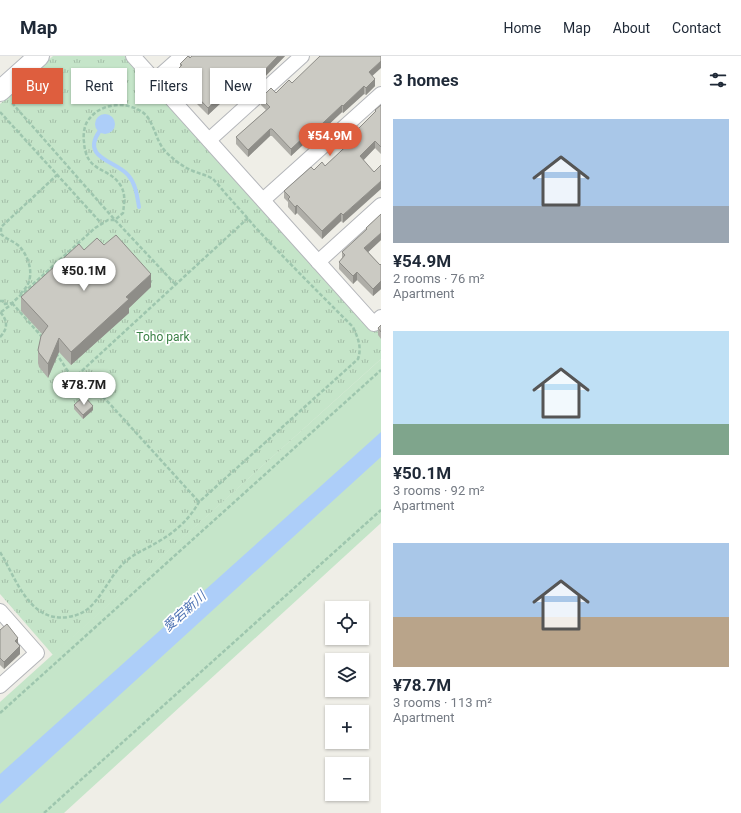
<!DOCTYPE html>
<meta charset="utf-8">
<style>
body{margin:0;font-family:Roboto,"Noto Sans JP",sans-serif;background:#f6f6f7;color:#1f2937;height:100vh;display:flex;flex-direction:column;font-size:15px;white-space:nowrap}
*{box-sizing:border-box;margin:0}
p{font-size:13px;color:#747a83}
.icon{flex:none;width:22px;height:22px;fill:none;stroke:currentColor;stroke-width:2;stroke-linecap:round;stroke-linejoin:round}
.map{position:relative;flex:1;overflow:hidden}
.sheet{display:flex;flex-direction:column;background:#fff;width:360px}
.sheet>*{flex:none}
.banner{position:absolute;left:12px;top:12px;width:309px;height:36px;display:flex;gap:8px}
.controls{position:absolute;left:325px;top:545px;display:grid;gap:8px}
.controls a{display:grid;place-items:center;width:44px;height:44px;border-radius:0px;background:#fff;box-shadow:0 1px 3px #0004;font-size:20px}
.price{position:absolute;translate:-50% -34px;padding:0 9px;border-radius:14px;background:#fff;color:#222;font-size:13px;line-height:26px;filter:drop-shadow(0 1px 2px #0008)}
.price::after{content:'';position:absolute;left:50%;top:24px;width:12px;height:9px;margin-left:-6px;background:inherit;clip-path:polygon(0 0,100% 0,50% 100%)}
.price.selected{background:#de5e3e;color:#fff}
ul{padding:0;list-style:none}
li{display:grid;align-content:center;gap:8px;height:212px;padding:0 12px}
li span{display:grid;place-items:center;height:124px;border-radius:0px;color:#555}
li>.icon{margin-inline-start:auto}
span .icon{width:72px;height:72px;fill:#fffc;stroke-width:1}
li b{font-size:17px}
h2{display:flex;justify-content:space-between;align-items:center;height:48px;padding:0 12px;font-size:17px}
.tag{padding:0 14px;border-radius:0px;background:#fff;box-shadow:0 1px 3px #0004;font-size:14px;line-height:36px}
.tag.selected{background:#de5e3e;color:#fff}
header{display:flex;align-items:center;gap:24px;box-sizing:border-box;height:56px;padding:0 20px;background:#fff;border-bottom:1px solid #e0e1e3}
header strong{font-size:19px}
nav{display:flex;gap:22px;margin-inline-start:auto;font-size:14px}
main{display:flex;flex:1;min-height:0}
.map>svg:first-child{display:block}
</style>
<header>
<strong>Map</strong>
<nav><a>Home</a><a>Map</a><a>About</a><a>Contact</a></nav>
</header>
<main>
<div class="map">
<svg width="381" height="757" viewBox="0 0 381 757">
<defs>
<pattern id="park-tufts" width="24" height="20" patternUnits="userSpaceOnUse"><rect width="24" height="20" fill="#c5e5c9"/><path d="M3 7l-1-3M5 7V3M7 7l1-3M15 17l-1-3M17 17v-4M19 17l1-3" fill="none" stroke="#a3bda7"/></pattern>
</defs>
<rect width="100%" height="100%" fill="#efeee7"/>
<polygon fill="#c5e5c9" points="381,303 381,467 64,757 0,757 0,646"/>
<polygon fill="url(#park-tufts)" points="53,0 126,0 381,279 381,303 53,599 0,538 0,48"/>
<g fill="#adcef9">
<circle cx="105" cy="68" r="10"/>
<polygon points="381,376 381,401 0,748 0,718"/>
</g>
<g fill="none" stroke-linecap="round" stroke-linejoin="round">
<path stroke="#adcef9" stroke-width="4" d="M 99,76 C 81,102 116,105 128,119 C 136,128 137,140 139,151"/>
<defs>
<g id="street">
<polyline points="133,0 374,268 381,261"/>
<polyline points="155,24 182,0"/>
<polyline points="209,84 302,0"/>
<polyline points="263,144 381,38"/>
<polyline points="318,206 381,149"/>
<polyline points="0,555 37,597 0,630"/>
</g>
<polyline id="secondary" points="0,35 39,0"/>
</defs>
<use href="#street" stroke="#b4b6ba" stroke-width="16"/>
<use href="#secondary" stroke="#b5b8bd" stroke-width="22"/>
<g stroke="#9ec6ae" stroke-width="2.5" stroke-dasharray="4 2" stroke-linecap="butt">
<polyline points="12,47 115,164 176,229"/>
<polyline points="0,56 101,167"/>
<path d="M 20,238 C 24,234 28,230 29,225 C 33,214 27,198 19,190 C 13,185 6,183 1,178 L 1,171 L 57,119"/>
<path d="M 0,245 L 4,245 L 5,248 L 12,247 L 95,172 L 108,164 L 115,164 L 123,157 C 124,148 126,139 121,130 C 109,110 86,118 84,86 C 83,80 84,71 87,66 C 98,48 122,45 139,54 C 155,62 154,84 166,96 C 174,104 183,111 193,115 C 200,118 207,119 213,123 C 217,127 221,132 225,137 C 235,148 245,159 255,171 C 287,205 320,238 353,271 C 358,282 362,291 358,303 L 199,446 C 189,464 174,477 156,487 C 146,493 136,497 127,504 C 113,516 106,533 94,547 C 86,556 79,559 68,561 C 29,567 16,522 0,496"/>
<polyline points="12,247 42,281"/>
<polyline points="1,256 12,248"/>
<path d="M 0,281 C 8,273 8,264 0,256"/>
<polyline points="56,297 73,323 80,328 96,334 109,347 199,446"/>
<polyline points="73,323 248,162"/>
<polyline points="0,657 381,314"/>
<polyline points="44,757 381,454"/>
</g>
<use href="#street" stroke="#fff" stroke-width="14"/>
<use href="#secondary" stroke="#fff" stroke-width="20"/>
</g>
<g fill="#afaea8">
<polygon points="192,0 285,0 255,31 248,25 237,35 236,33 230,38 208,59 184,35 184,31 176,22 176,15 180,11 180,8"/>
<polygon points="372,20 375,30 366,39 364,38 343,57 342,56 307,89 305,87 291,100 272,80 270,80 248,101 236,88 236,81 266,54 261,49 261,42 276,37 292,27"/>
<polygon points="381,49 381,98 375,92 363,104 343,167 341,165 322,183 297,157 295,159 288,151 288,146 284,142 284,135 314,114 325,110 354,83 354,77 375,56 375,54"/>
<polygon points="381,158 381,184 368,196 380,209 381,208 381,233 373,240 357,224 353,228 339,213 339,206 342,202 342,196 366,174 366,172"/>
<polygon points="104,189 151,231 129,252 129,257 71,309 59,296 48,322 39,311 38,307 38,294 42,278 21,255 21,241"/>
<polygon points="381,269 381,283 378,279 378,272"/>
<polygon points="74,349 93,354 83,363 74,353"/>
<polygon points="0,574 18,588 20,598 4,613 0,609"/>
</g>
<g fill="#8e8d88">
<polygon points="278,0 285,0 255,31 255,24"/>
<polygon points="381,5 381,12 369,23 369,16"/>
<polygon points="248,17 248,25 237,35 237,28"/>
<polygon points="375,23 375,30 366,39 366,32"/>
<polygon points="236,26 236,33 208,59 208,52"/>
<polygon points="364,30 364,38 343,57 343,50"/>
<polygon points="342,49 342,56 307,89 307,82"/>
<polygon points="270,73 270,80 248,101 248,94"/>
<polygon points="305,80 305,87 291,100 291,93"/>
<polygon points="375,85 375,92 360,108 360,100"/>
<polygon points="381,125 381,133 343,167 343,159"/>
<polygon points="297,149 297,157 295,159 295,151"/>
<polygon points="341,157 341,165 322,183 322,175"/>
<polygon points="381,177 381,184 364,200 364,192"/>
<polygon points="357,216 357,224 353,228 353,220"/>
<polygon points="151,218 151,231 129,252 129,257 71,309 71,296 126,241"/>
<polygon points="381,225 381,233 373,240 373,233"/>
<polygon points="59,282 59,296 48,322 48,308"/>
<polygon points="93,350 93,354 83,363 83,359"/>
<polygon points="18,582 18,589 15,585"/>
<polygon points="20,590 20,598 4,613 4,606"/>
</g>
<g fill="#cbcac3" stroke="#8e8d88">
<polygon points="188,0 190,2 192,0 278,0 255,24 248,17 237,28 236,26 230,31 208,52 184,27 186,25 176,15 182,9 180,8"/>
<polygon points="320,0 381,0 381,5 369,16 375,23 366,32 364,30 343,50 342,49 307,82 305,80 291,93 272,73 270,73 248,94 236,81 270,51 261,42 271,32 276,37 289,24 292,27"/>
<polygon points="381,49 381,91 375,85 360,100 374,116 381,109 381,125 343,159 341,157 322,175 297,149 295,151 288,143 290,141 284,135 311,111 314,114 322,106 325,110 357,80 354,77 376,55 375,54"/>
<polygon points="381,158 381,177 364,192 380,209 381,208 381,225 373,233 357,216 353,220 339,206 345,199 342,196 367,173 366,172"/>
<polygon points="116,179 151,218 126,241 129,243 71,296 59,282 48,308 39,297 38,294 41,280 48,270 21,241 79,188 84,194 97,182 104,189"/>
<polygon points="381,269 381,276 378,272"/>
<polygon points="84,340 93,350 83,359 74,349"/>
<polygon points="7,568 18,582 15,585 20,590 4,606 0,602 0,574"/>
</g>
<g text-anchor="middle" stroke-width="3.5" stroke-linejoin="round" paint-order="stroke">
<g font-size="12" fill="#3b8146" stroke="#fff">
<text x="163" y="285">Toho park</text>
</g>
<g font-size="13" font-style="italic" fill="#4d72b3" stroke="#fff">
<text transform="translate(184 555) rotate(-42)" y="5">愛宕新川</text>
</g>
</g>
</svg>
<div class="controls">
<a><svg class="icon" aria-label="locate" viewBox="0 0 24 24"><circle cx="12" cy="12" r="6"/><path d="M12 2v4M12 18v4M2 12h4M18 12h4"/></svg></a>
<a><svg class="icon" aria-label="layers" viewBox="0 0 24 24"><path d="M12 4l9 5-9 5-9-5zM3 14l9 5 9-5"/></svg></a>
<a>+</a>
<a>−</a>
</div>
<b class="price selected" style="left:330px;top:101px">¥54.9M</b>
<b class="price" style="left:84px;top:236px">¥50.1M</b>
<b class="price" style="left:84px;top:350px">¥78.7M</b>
<div class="banner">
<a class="tag selected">Buy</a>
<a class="tag">Rent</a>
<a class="tag">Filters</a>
<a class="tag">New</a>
</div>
</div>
<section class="sheet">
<h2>3 homes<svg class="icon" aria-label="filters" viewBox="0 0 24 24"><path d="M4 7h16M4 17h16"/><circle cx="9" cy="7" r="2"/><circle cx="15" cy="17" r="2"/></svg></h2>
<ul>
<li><span style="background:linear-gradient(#a9c7e8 70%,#9aa5b1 0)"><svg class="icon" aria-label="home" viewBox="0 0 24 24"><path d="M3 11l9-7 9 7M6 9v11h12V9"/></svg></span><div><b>¥54.9M</b><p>2 rooms · 76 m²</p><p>Apartment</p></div></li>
<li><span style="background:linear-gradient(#bfe0f5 75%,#7fa58c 0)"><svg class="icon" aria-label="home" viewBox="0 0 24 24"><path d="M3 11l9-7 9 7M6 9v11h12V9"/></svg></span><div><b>¥50.1M</b><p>3 rooms · 92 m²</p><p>Apartment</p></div></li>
<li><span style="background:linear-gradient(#a9c7e8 60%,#b9a48a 0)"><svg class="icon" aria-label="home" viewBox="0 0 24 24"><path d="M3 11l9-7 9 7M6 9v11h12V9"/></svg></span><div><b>¥78.7M</b><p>3 rooms · 113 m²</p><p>Apartment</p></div></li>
</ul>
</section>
</main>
